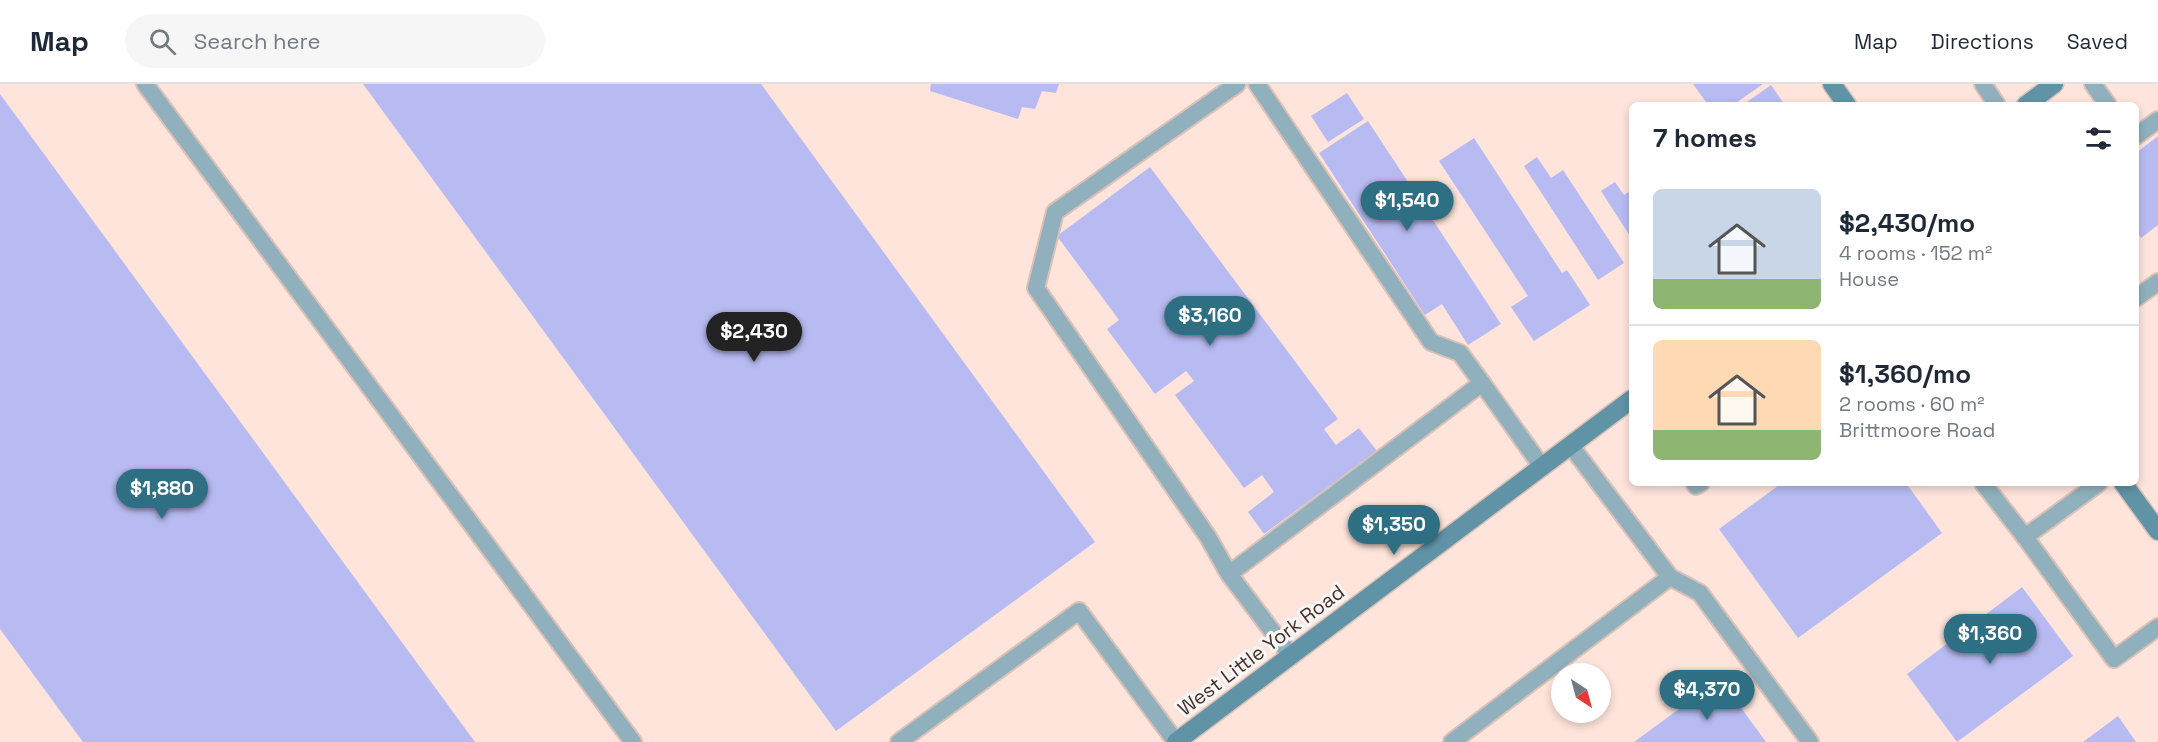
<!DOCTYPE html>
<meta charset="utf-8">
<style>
body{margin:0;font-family:"Space Grotesk",sans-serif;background:#f6f6f7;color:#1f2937;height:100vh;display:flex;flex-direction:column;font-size:22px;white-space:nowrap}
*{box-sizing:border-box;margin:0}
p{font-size:20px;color:#747a83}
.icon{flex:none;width:33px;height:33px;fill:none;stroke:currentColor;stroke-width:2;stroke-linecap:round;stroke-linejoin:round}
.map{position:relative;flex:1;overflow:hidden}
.side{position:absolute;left:1629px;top:18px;width:510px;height:384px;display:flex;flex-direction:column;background:#fff;border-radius:9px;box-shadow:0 3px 9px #0003}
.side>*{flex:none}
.needle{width:39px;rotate:144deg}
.tools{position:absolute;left:1551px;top:579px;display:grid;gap:12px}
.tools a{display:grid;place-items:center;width:60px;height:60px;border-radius:50%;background:#fff;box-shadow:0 3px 9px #0003;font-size:30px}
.price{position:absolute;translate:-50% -51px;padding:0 14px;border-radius:21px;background:#2f6f83;color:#fff;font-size:20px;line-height:39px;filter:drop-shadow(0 2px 3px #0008)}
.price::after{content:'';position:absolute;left:50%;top:36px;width:18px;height:14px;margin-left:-9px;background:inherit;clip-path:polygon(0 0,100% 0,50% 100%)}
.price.on{background:#222;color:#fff}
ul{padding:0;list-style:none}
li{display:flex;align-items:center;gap:18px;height:150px;padding:0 24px}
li+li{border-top:2px solid #e0e1e3}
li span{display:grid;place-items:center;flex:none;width:168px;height:120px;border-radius:9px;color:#555}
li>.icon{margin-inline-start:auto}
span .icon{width:72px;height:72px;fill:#fffc;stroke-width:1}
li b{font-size:26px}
h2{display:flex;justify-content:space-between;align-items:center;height:72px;padding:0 24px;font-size:26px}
header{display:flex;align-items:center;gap:36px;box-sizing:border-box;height:84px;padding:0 30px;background:#fff;border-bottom:2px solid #e0e1e3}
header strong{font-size:28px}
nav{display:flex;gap:33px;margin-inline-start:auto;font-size:21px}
.search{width:420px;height:54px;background:#f6f6f7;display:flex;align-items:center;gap:15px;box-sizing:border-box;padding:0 21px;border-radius:33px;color:#747a83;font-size:22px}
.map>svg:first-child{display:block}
</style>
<header>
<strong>Map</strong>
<div class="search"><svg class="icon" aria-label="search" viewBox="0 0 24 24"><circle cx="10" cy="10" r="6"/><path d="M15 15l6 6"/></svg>Search here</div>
<nav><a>Map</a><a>Directions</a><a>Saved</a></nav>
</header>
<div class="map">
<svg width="2158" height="658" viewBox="0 0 2158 658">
<rect width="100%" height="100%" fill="#fee4db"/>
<g fill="#b8bbf2">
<polygon points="363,0 761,0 1095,458 836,647"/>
<polygon points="931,0 1059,0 1056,9 1042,7 1035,25 1022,23 1018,35 930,7"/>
<polygon points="1693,0 1763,0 1733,21 1708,21"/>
<polygon points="1771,1 1785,21 1749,21 1747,18"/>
<polygon points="1347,9 1364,35 1328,58 1311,32"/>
<polygon points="0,10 475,658 83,658 0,545"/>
<polygon points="1368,37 1501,240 1468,261 1442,220 1425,231 1319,69"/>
<polygon points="2158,52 2158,141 2141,154 2136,147 2136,69"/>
<polygon points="1474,54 1562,189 1567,186 1590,221 1534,257 1511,223 1528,212 1439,77"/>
<polygon points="1537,73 1551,94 1563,86 1624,179 1598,196 1524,82"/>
<polygon points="1150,83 1338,335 1324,345 1336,361 1359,344 1377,367 1264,450 1248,428 1274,408 1262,391 1244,404 1175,311 1194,297 1186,287 1155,310 1107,245 1119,236 1057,152"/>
<polygon points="1615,98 1624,111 1632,106 1632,155 1601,107"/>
<polygon points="1782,399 1906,399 1942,449 1798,554 1719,445"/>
<polygon points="2022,503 2073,572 1957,658 1907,590"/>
<polygon points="1720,595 1766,658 1634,658"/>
<polygon points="2118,632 2136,658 2083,658"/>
</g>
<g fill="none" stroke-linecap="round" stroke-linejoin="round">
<defs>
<g id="lane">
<polyline points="145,0 633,658"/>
<polyline points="1257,0 1431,258 1460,269 1482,299"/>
<polyline points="1983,0 1997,21"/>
<polyline points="2093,0 2108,21"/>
<polyline points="2136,52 2158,36"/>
<polyline points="2136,214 2158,198"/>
<polyline points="1571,362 1670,493 1700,509 1810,658"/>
<polyline points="1694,399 1696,402 1701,399"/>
<polyline points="1983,399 2025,453 2099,399"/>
<polyline points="2025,453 2114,575 2158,543"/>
<polyline points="1229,490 1208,453 1036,204 1055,128 1237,0"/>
<polyline points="1291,572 1229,490 1482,299 1542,383"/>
<polyline points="899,658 1079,527 1176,658"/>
<polyline points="1452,658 1670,493"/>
</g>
<g id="secondary">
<polyline points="1832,0 1847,21"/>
<polyline points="2026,21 2054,0"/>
<polyline points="2123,399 2158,447"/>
<polyline points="1176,658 1632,315"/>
</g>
</defs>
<use href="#lane" stroke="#dac0b7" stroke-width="20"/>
<use href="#secondary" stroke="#dac0b7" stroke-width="21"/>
<use href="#lane" stroke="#8fb0bc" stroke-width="16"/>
<use href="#secondary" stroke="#5f93a5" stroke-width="18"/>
</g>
<g text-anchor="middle" stroke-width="6" stroke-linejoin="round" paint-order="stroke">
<g font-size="20" fill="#483027" stroke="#f8f8f8">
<text transform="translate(1261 566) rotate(-37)" y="7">West Little York Road</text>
</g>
</g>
</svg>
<div class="tools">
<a><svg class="needle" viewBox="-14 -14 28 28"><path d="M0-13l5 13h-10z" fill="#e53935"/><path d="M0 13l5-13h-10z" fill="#747a83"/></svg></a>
</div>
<b class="price" style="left:1407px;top:148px">$1,540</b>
<b class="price" style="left:1210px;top:263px">$3,160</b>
<b class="price on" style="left:754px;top:279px">$2,430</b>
<b class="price" style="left:162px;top:436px">$1,880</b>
<b class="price" style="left:1394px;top:472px">$1,350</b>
<b class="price" style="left:1990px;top:581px">$1,360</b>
<b class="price" style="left:1707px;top:637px">$4,370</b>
<section class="side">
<h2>7 homes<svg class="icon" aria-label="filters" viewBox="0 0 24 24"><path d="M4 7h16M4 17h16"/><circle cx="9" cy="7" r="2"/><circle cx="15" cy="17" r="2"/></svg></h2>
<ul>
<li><span style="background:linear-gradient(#c9d6e8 75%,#8fb573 0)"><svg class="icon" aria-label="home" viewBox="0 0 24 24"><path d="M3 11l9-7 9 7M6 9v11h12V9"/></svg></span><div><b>$2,430/mo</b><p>4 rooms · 152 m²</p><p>House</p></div></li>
<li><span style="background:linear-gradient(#ffd9b3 75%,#8fb573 0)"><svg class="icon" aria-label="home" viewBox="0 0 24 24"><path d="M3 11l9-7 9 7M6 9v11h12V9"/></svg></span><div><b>$1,360/mo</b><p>2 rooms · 60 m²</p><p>Brittmoore Road</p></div></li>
</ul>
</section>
</div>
